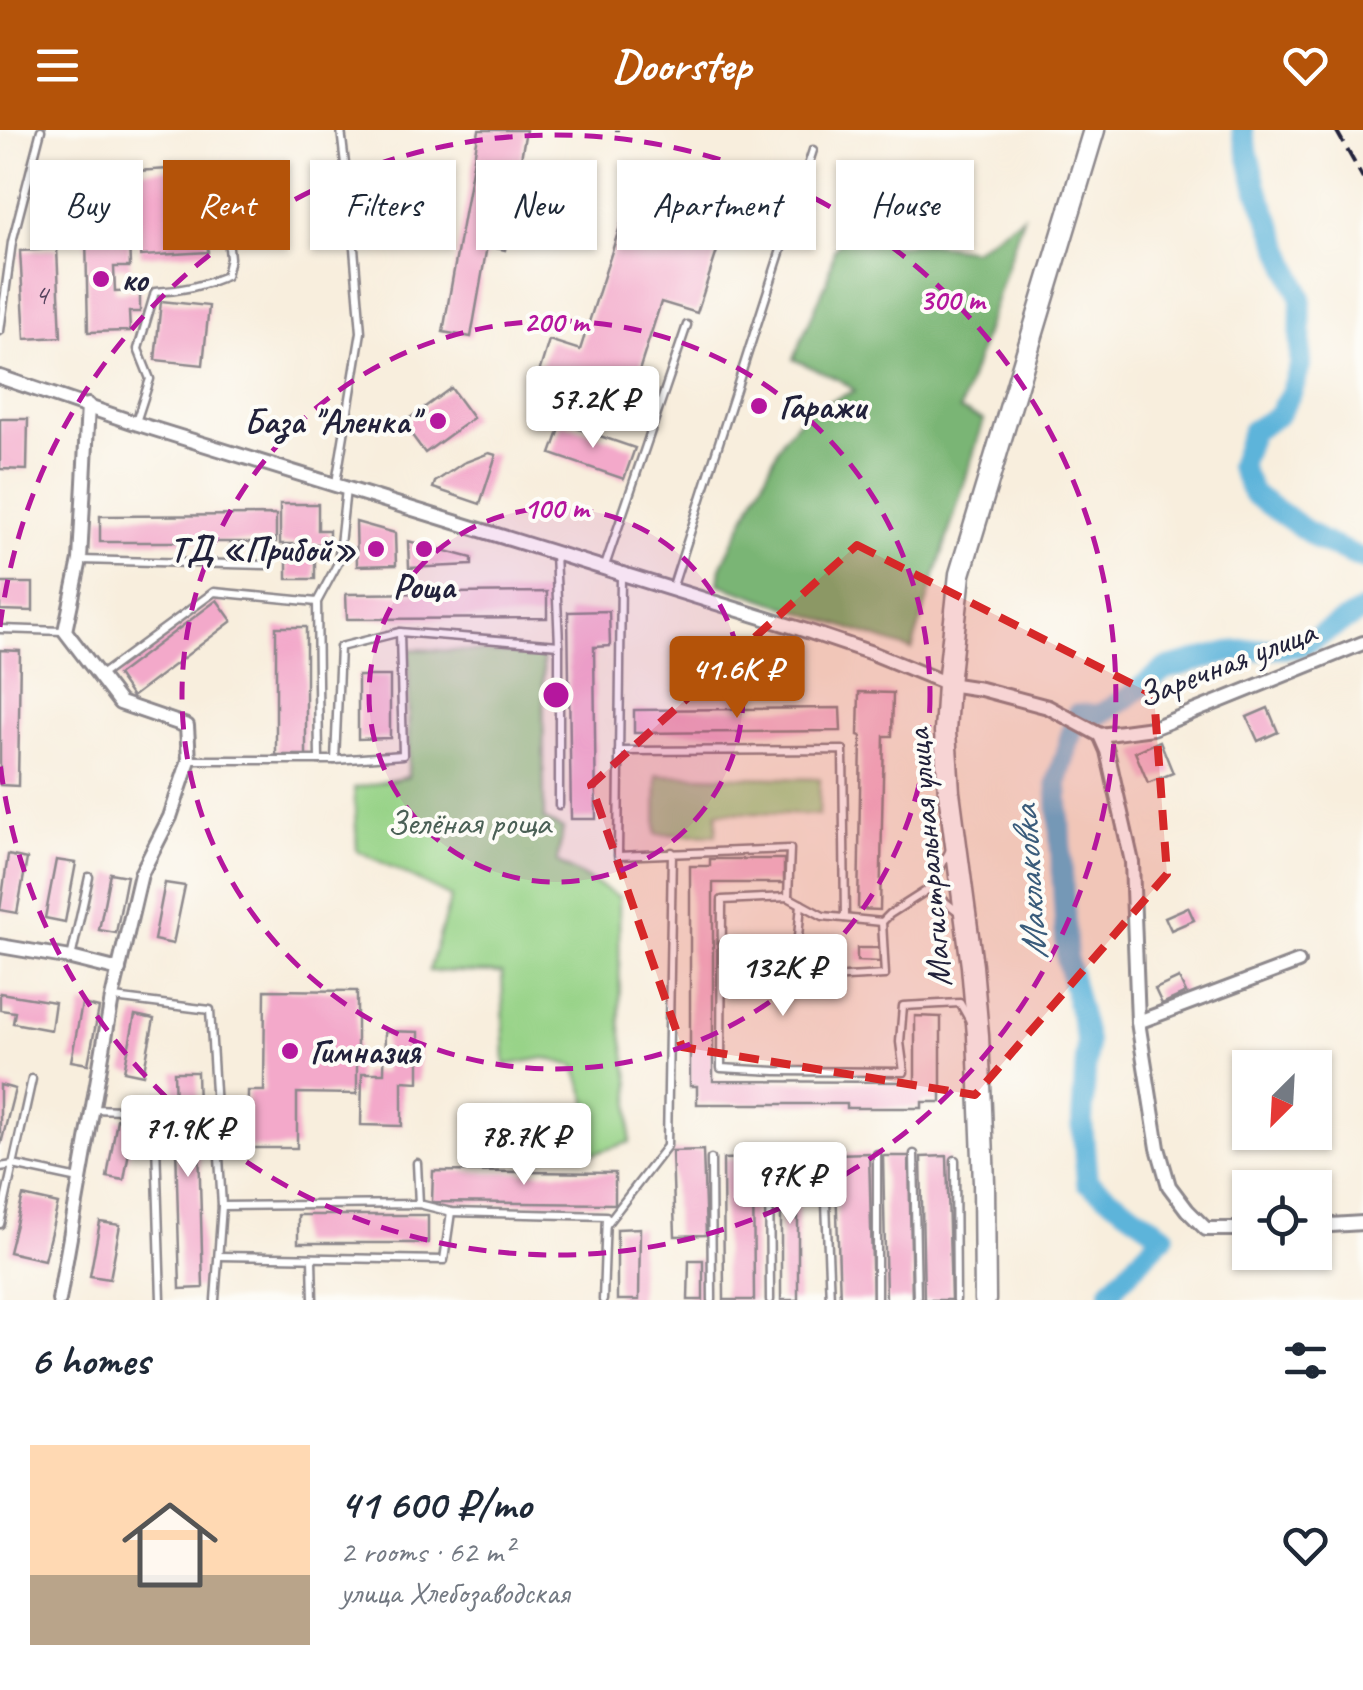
<!DOCTYPE html>
<meta charset="utf-8">
<style>
body{margin:0;font-family:Caveat,sans-serif;background:#f6f6f7;color:#1f2937;height:100vh;display:flex;flex-direction:column;font-size:38px;white-space:nowrap}
*{box-sizing:border-box;margin:0}
p{font-size:32px;color:#747a83}
.icon{flex:none;width:55px;height:55px;fill:none;stroke:currentColor;stroke-width:2;stroke-linecap:round;stroke-linejoin:round}
.map{position:relative;height:1170px;overflow:hidden}
.sheet{display:flex;flex-direction:column;background:#fff;flex:1}
.sheet>*{flex:none}
.banner{position:absolute;left:30px;top:30px;width:1305px;height:90px;display:flex;gap:20px}
.needle{width:65px;rotate:204deg}
.fabs{position:absolute;left:1232px;top:920px;display:grid;gap:20px}
.fabs a{display:grid;place-items:center;width:100px;height:100px;border-radius:0px;background:#fff;box-shadow:0 2px 8px #0004;font-size:50px}
.price{position:absolute;translate:-50% -85px;padding:0 22px;border-radius:10px;background:#fff;color:#222;font-size:32px;line-height:65px;filter:drop-shadow(0 2px 5px #0008)}
.price::after{content:'';position:absolute;left:50%;top:60px;width:30px;height:22px;margin-left:-15px;background:inherit;clip-path:polygon(0 0,100% 0,50% 100%)}
.price.current{background:#b45309;color:#fff}
ul{padding:0;list-style:none}
li{display:flex;align-items:center;gap:30px;height:250px;padding:0 30px}
li+li{border-top:2px solid #e0e1e3}
li span{display:grid;place-items:center;flex:none;width:280px;height:200px;border-radius:0px;color:#555}
li>.icon{margin-inline-start:auto}
span .icon{width:120px;height:120px;fill:#fffc;stroke-width:1}
li b{font-size:42px}
h2{display:flex;justify-content:space-between;align-items:center;height:120px;padding:0 30px;font-size:42px}
.tag{padding:0 35px;border-radius:0px;background:#fff;box-shadow:0 2px 8px #0004;font-size:35px;line-height:90px}
.tag.current{background:#b45309;color:#fff}
header{display:flex;justify-content:space-between;align-items:center;height:130px;padding:0 30px;background:#b45309;color:#fff;font-size:45px;font-weight:800}
.map>svg:first-child{display:block}
</style>
<header><svg class="icon" aria-label="menu" viewBox="0 0 24 24"><path d="M4 6h16M4 12h16M4 18h16"/></svg>Doorstep<svg class="icon" aria-label="heart" viewBox="0 0 24 24"><path d="M12 20l-8-8c-3-5 5-10 8-4 3-6 11-1 8 4z"/></svg></header>
<div class="map">
<svg width="1363" height="1170" viewBox="0 0 1363 1170">
<rect width="100%" height="100%" fill="#fdfcf7"/>
<filter id="ink" filterUnits="userSpaceOnUse"><feTurbulence type="fractalNoise" baseFrequency=".01" numOctaves="2"/><feDisplacementMap in="SourceGraphic" scale="20" xChannelSelector="R" yChannelSelector="G"/><feConvolveMatrix kernelMatrix="1 2 1 2 8 2 1 2 1" color-interpolation-filters="sRGB"/></filter>
<filter id="wash" filterUnits="userSpaceOnUse"><feTurbulence type="fractalNoise" baseFrequency=".0048" numOctaves="4" result="noise"/><feDisplacementMap in="SourceGraphic" scale="40" xChannelSelector="R" yChannelSelector="G"/><feGaussianBlur stdDeviation="2.25" result="paint"/><feColorMatrix in="noise" values="0 0 0 0 0 0 0 0 0 0 0 0 0 0 0 0 0 1.4 0 .05"/><feComposite in="paint" operator="in"/></filter>
<g filter="url(#wash)">
<rect width="100%" height="100%" fill="#f8eedd"/>
<g fill="#98d388" stroke="#5d7a62" stroke-width="2.5">
<polygon points="409,519 543,524 544,689 563,699 557,732 619,767 620,892 630,954 630,1012 592,1024 587,970 575,936 545,928 505,935 502,843 429,841 451,767 357,720 354,658 408,647"/>
<polygon points="657,645 820,649 819,685 717,682 716,705 656,704"/>
</g>
<polygon fill="#7ab574" stroke="#4e6c58" stroke-width="2.5" points="1023,86 960,280 984,290 912,520 719,454 721,437 784,307 804,285 820,275 855,261 842,251 793,229 827,151 834,119 851,98 897,115 926,113 973,120"/>
<g fill="none" stroke-linecap="round" stroke-linejoin="round">
<g stroke="#5db4da" stroke-width="22">
<polyline points="1242,0 1256,56 1301,167 1300,236 1292,261 1278,285 1252,301 1240,336 1253,364 1321,411 1363,429"/>
<polyline points="1112,1170 1111,1160 1164,1105 1087,1052 1082,991 1087,911 1067,830 1057,652 1077,584 1099,585 1127,568 1165,539 1230,522 1301,516 1363,480"/>
</g>
</g>
<g id="blocks">
<g fill="#f3a9ca">
<polygon points="479,0 526,0 505,120 487,116 471,207 443,202"/>
<polygon points="203,37 208,122 141,126 136,41"/>
<polygon points="634,53 729,84 697,183 661,172 625,285 535,256 549,210 580,220"/>
<polygon points="129,105 130,137 114,137 115,162 140,161 140,182 129,182 130,201 88,202 86,106"/>
<polygon points="57,119 61,207 25,209 20,121"/>
<polygon points="161,171 209,176 203,235 155,230"/>
<polygon points="451,258 473,288 425,323 403,293"/>
<polygon points="0,289 28,289 27,340 0,339"/>
<polygon points="562,293 635,318 624,349 551,324"/>
<polygon points="489,323 496,325 480,374 433,358 435,352 463,333"/>
<polygon points="280,374 318,374 318,400 329,400 329,414 280,414"/>
<polygon points="276,385 276,412 100,412 100,386"/>
<polygon points="356,392 395,403 396,435 357,436"/>
<polygon points="408,411 472,428 472,435 409,438"/>
<rect x="287" y="426" width="28" height="23"/>
<polygon points="0,453 33,453 33,481 0,480"/>
<polygon points="547,462 547,488 347,489 346,464"/>
<polygon points="217,470 232,491 132,567 117,545"/>
<polygon points="609,481 610,516 594,517 596,689 571,689 568,482"/>
<rect x="276" y="497" width="30" height="128"/>
<polygon points="0,520 20,521 18,656 0,655"/>
<polygon points="358,546 390,546 390,608 358,609"/>
<polygon points="859,562 893,563 892,606 884,606 880,780 858,779 861,606 858,605"/>
<polygon points="840,578 841,601 634,603 634,580"/>
<polygon points="1268,578 1278,602 1258,611 1247,587"/>
<polygon points="1160,611 1173,643 1148,653 1135,622"/>
<polygon points="8,725 27,729 17,783 0,780"/>
<polygon points="710,729 784,729 784,753 713,753 713,951 915,952 915,886 941,887 941,972 922,972 922,978 847,978 847,974 697,974 697,956 690,956 690,736 710,736"/>
<polygon points="56,730 76,733 65,792 45,788"/>
<polygon points="110,743 127,746 116,803 99,800"/>
<polygon points="165,753 185,756 173,814 154,810"/>
<polygon points="1188,777 1194,790 1171,800 1165,787"/>
<polygon points="857,818 880,818 880,832 857,831"/>
<polygon points="1179,848 1186,863 1162,874 1155,859"/>
<polygon points="265,860 357,861 357,964 297,963 297,1018 247,1018 248,961 264,961"/>
<polygon points="0,863 55,872 51,900 13,893 15,882 0,880"/>
<polygon points="82,874 99,878 88,934 71,931"/>
<polygon points="135,885 154,889 143,945 124,941"/>
<polygon points="385,901 419,902 419,952 402,951 402,996 361,995 362,943 384,943"/>
<polygon points="174,942 197,942 203,1158 180,1159"/>
<polygon points="0,955 15,959 1,1014 0,1014"/>
<polygon points="117,989 134,993 124,1050 107,1047"/>
<polygon points="703,1020 706,1105 675,1106 672,1021"/>
<polygon points="869,1023 873,1170 840,1170 835,1024"/>
<rect x="781" y="1024" width="17" height="146"/>
<polygon points="883,1026 909,1026 912,1170 886,1170"/>
<polygon points="947,1026 951,1170 924,1170 921,1027"/>
<polygon points="753,1028 754,1170 724,1170 723,1029"/>
<polygon points="433,1041 615,1043 615,1074 432,1072"/>
<polygon points="23,1066 58,1074 44,1130 9,1122"/>
<rect x="298" y="1085" width="130" height="28"/>
<polygon points="100,1092 120,1095 110,1149 90,1146"/>
<polygon points="640,1098 639,1170 617,1170 617,1099"/>
<polygon points="689,1130 703,1130 703,1170 688,1170"/>
</g>
</g>
</g>
<g filter="url(#ink)">
<use href="#blocks" fill-opacity="0" stroke="#8d888c" stroke-width="2.5"/>
<g fill="none" stroke-linecap="round" stroke-linejoin="round">
<defs>
<g id="lane">
<polyline points="0,201 12,112 41,0"/>
<path d="M 136,292 L 150,249 L 138,219 L 155,162 C 181,161 203,156 226,146 L 230,128 L 223,57"/>
<polyline points="336,353 361,202 352,94 341,0"/>
<polyline points="555,423 559,515 559,675"/>
<polyline points="81,430 265,435"/>
<polyline points="605,436 687,195"/>
<polyline points="621,444 618,726 790,719 788,767"/>
<polyline points="672,459 813,20"/>
<polyline points="0,499 63,501"/>
<polyline points="101,545 214,462 317,472"/>
<polyline points="619,621 843,620 845,788"/>
<polyline points="190,630 335,630 340,517 400,502 559,515"/>
<polyline points="319,630 317,472 338,433 346,359"/>
<polyline points="335,630 403,625 400,502"/>
<polyline points="929,759 950,720"/>
<polyline points="801,774 796,829 827,848 885,845 882,792"/>
<polyline points="882,792 823,786 788,767 722,770 721,938 776,941 904,942 900,912 903,876 960,873 970,891"/>
<polyline points="882,792 890,784 929,759 961,784"/>
<polyline points="71,828 89,747"/>
<polyline points="114,868 210,880 222,1076"/>
<polyline points="32,949 13,1035 79,1049"/>
<polyline points="92,979 155,981 161,1170"/>
<polyline points="824,1024 830,1170"/>
<polyline points="877,1024 877,1170"/>
<polyline points="914,1024 917,1170"/>
<polyline points="769,1026 770,1170"/>
<polyline points="711,1029 712,1170"/>
<polyline points="955,1030 956,1170"/>
<polyline points="417,1033 419,1074"/>
<polyline points="0,1037 13,1035 0,1094"/>
<polyline points="606,1095 667,1016 672,722"/>
<polyline points="219,1126 444,1130 451,1082"/>
<polyline points="312,1128 313,1170"/>
<polyline points="215,1170 222,1076 419,1074 451,1082 606,1086 603,1170"/>
</g>
<g id="street">
<polyline points="0,247 135,293 810,502 872,523 948,554 981,559 1048,577 1100,605"/>
<polyline points="1100,605 1107,621 1132,732 1138,892 1158,1018 1169,1056 1187,1080 1206,1099 1250,1099"/>
<polyline points="1100,605 1153,598 1363,513"/>
<polyline points="0,816 71,828 119,840"/>
<polyline points="1138,892 1298,832"/>
<polyline points="1315,1096 1363,1093"/>
<polyline points="59,1170 112,868 141,744 170,687 189,630 187,596 120,573 65,501 80,430 88,275"/>
</g>
<polyline id="primary" points="985,1170 984,1053 978,905 972,836 949,662 945,602 948,554 960,444 1094,0"/>
</defs>
<use href="#lane" stroke="#8d888c" stroke-width="11"/>
<use href="#street" stroke="#8d888c" stroke-width="18"/>
<use href="#primary" stroke="#8d888c" stroke-width="25"/>
<use href="#lane" stroke="#fff" stroke-width="6"/>
<use href="#street" stroke="#fff" stroke-width="12"/>
<use href="#primary" stroke="#fff" stroke-width="20"/>
<g stroke="#22223b" stroke-width="4" stroke-dasharray="15 8" stroke-linecap="butt">
<polyline points="1336,0 1363,48"/>
<polyline points="617,1 617,0"/>
</g>
</g>
</g>
<path fill="#d62828" fill-opacity="0.2" stroke="#d62828" stroke-width="8" stroke-dasharray="20 12" stroke-linejoin="round" d="M 857,415 L 1154,565 L 1167,744 L 975,965 L 682,917 L 591,655 Z"/>
<circle cx="556" cy="565" r="187" fill="#b5179e" fill-opacity=".12"/>
<g fill="none" stroke="#b5179e" stroke-width="5" stroke-dasharray="18 12">
<circle cx="556" cy="565" r="187"/>
<circle cx="556" cy="565" r="374"/>
<path d="M0 497A560 560 0 1 1 0 633"/>
</g>
<g fill="#b5179e" stroke="#fdfcf7" stroke-width="4">
<circle cx="101" cy="149" r="10"/>
<circle cx="759" cy="276" r="10"/>
<circle cx="438" cy="291" r="10"/>
<circle cx="376" cy="419" r="10"/>
<circle cx="424" cy="419" r="10"/>
<circle cx="290" cy="921" r="10"/>
</g>
<g text-anchor="middle" stroke-width="8" stroke-linejoin="round" paint-order="stroke">
<g font-size="30" fill="#56445f">
<text x="41" y="174">4</text>
</g>
<g font-size="35" font-weight="bold" fill="#22223b" stroke="#fdfcf7" text-anchor="start">
<text x="121" y="161">ко</text>
<text x="779" y="288">Гаражи</text>
<text x="418" y="303" text-anchor="end">База "Аленка"</text>
<text x="356" y="431" text-anchor="end">ТД «Прибой»</text>
<text x="424" y="468" text-anchor="middle">Роща</text>
<text x="310" y="933">Гимназия</text>
</g>
<g font-size="35" fill="#22223b" stroke="#fdfcf7">
<text transform="translate(1226 533) rotate(-21)" y="12">Заречная улица</text>
<text transform="translate(928 728) rotate(-95)" y="12">Магистральная улица</text>
</g>
<g font-size="35" fill="#4b6056" stroke="#fdfcf7">
<text x="469" y="704">Зелёная роща</text>
</g>
<g font-size="38" font-style="italic" fill="#3a5c7b" stroke="#fdfcf7">
<text transform="translate(1029 753) rotate(-94)" y="13">Маклаковка</text>
</g>
</g>
<circle cx="556" cy="565" r="15" fill="#b5179e" stroke="#fdfcf7" stroke-width="5"/>
<g font-size="30" text-anchor="middle" font-weight="bold" fill="#b5179e" stroke="#fdfcf7" stroke-width="8" stroke-linejoin="round" paint-order="stroke">
<text x="952" y="180">300 m</text>
<text x="556" y="202">200 m</text>
<text x="556" y="388">100 m</text>
</g>
</svg>
<div class="fabs">
<a><svg class="needle" viewBox="-14 -14 28 28"><path d="M0-13l5 13h-10z" fill="#e53935"/><path d="M0 13l5-13h-10z" fill="#747a83"/></svg></a>
<a><svg class="icon" aria-label="locate" viewBox="0 0 24 24"><circle cx="12" cy="12" r="6"/><path d="M12 2v4M12 18v4M2 12h4M18 12h4"/></svg></a>
</div>
<b class="price" style="left:593px;top:321px">57.2K ₽</b>
<b class="price current" style="left:737px;top:591px">41.6K ₽</b>
<b class="price" style="left:783px;top:889px">132K ₽</b>
<b class="price" style="left:188px;top:1050px">71.9K ₽</b>
<b class="price" style="left:524px;top:1058px">78.7K ₽</b>
<b class="price" style="left:790px;top:1097px">97K ₽</b>
<div class="banner">
<a class="tag">Buy</a>
<a class="tag current">Rent</a>
<a class="tag">Filters</a>
<a class="tag">New</a>
<a class="tag">Apartment</a>
<a class="tag">House</a>
</div>
</div>
<section class="sheet">
<h2>6 homes<svg class="icon" aria-label="filters" viewBox="0 0 24 24"><path d="M4 7h16M4 17h16"/><circle cx="9" cy="7" r="2"/><circle cx="15" cy="17" r="2"/></svg></h2>
<ul>
<li><span style="background:linear-gradient(#ffd9b3 65%,#b9a48a 0)"><svg class="icon" aria-label="home" viewBox="0 0 24 24"><path d="M3 11l9-7 9 7M6 9v11h12V9"/></svg></span><div><b>41 600 ₽/mo</b><p>2 rooms · 62 m²</p><p>улица Хлебозаводская</p></div><svg class="icon" aria-label="heart" viewBox="0 0 24 24"><path d="M12 20l-8-8c-3-5 5-10 8-4 3-6 11-1 8 4z"/></svg></li>
</ul>
</section>
